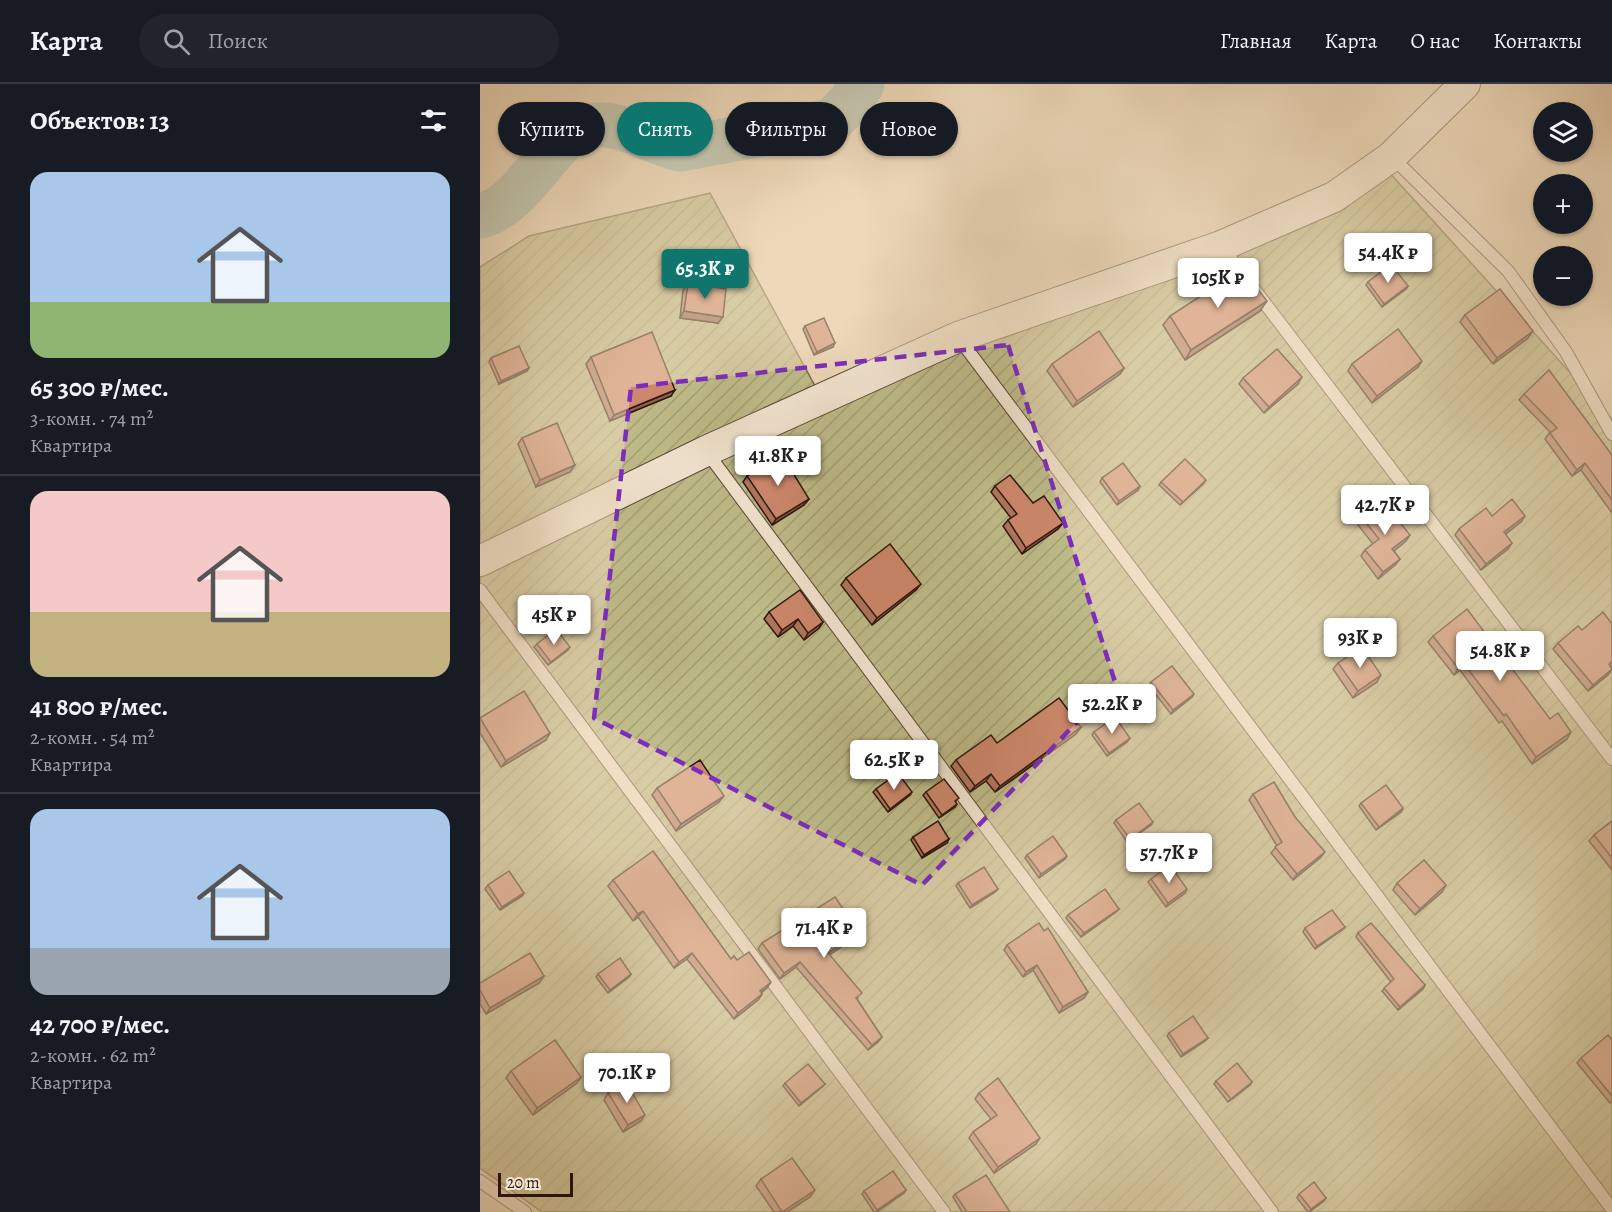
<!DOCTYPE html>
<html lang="ru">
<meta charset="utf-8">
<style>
body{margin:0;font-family:Alegreya,serif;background:#20242c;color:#f1f3f6;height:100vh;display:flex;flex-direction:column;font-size:22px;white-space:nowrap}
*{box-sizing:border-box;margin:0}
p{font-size:20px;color:#9ea1a6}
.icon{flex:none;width:33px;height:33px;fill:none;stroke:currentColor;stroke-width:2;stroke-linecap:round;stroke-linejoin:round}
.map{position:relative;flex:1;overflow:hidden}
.sheet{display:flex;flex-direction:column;background:#171b24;width:480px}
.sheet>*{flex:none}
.hud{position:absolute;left:18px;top:18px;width:570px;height:54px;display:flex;gap:12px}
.tools{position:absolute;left:1053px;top:18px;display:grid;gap:12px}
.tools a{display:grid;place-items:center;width:60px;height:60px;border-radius:50%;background:#171b24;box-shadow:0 2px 4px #0004;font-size:30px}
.scale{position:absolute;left:18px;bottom:15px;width:75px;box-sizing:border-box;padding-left:6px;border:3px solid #2d170c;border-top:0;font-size:16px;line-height:21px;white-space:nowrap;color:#2d170c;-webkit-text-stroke:4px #f3e6d2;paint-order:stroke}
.price{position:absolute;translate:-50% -51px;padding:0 14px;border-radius:6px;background:#fff;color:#222;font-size:20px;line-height:39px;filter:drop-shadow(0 2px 3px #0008)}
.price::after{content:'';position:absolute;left:50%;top:36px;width:18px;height:14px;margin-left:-9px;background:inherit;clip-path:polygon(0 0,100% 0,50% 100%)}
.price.active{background:#0f766e;color:#fff}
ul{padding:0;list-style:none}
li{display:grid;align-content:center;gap:12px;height:318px;padding:0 30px}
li+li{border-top:2px solid #363941}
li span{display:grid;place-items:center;height:186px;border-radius:18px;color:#555}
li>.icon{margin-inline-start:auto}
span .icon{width:108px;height:108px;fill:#fffc;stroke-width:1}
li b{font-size:26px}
h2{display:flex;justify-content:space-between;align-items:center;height:72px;padding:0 30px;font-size:26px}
.pill{padding:0 21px;border-radius:27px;background:#171b24;box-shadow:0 2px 4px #0004;font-size:21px;line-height:54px}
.pill.active{background:#0f766e;color:#fff}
header{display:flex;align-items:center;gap:36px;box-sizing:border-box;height:84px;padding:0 30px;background:#171b24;border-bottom:2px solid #363941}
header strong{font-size:28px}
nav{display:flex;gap:33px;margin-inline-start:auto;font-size:21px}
.search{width:420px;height:54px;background:#20242c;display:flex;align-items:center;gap:15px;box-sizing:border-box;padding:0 21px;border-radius:33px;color:#9ea1a6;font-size:22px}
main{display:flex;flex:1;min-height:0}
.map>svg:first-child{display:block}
</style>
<header>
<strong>Карта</strong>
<div class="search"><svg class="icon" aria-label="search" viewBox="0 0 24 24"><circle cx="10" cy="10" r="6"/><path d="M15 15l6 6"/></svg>Поиск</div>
<nav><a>Главная</a><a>Карта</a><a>О нас</a><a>Контакты</a></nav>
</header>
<main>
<section class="sheet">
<h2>Объектов: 13<svg class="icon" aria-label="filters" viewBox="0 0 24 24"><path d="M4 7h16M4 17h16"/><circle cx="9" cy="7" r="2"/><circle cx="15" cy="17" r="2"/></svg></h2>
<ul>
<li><span style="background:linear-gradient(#a9c7e8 70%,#8fb573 0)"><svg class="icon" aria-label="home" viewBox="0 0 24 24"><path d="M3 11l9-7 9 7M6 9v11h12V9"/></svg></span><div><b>65 300 ₽/мес.</b><p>3-комн. · 74 m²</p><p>Квартира</p></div></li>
<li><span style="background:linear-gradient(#f6c9c9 65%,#c2b280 0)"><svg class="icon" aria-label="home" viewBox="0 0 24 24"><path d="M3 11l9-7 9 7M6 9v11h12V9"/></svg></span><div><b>41 800 ₽/мес.</b><p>2-комн. · 54 m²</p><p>Квартира</p></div></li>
<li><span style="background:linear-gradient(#a9c7e8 75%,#9aa5b1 0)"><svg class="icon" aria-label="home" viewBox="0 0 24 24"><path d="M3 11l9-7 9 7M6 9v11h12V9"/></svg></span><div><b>42 700 ₽/мес.</b><p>2-комн. · 62 m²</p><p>Квартира</p></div></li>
</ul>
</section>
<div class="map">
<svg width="1132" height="1128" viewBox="0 0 1132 1128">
<defs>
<pattern id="garden-furrows" width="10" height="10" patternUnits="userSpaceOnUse" patternTransform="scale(1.5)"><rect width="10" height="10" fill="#bfbc8a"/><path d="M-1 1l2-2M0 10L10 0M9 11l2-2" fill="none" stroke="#a4a176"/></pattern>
</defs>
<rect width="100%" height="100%" fill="#edd8b9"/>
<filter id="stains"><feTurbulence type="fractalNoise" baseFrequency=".00333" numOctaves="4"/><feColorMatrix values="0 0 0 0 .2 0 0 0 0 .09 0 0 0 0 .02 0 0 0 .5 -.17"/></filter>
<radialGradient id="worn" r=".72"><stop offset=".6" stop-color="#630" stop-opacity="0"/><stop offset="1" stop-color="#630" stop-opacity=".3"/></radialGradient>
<polygon fill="url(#garden-furrows)" stroke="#766a4b" stroke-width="1.5" points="899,77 1132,335 1132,1128 62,1128 0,1084 0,183 49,152 230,109 346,322"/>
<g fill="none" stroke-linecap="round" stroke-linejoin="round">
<path stroke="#99baaf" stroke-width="45" d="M 0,132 C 39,123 64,69 95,46 C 100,42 119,40 126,41 C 152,44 175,59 200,65 L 352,37 L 370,18 L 382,0"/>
<defs>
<g id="service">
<polyline points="912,73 1028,187 1086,268 1132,350"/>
<polyline points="742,163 1132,675"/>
<polyline points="478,253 1132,1125"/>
<polyline points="226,367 792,1128"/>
<polyline points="0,506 464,1128"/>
<polyline points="0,1097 45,1128"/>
</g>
<polyline id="tertiary" points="0,477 226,367 478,253 741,162 854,113 911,73 985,0"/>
</defs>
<use href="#service" stroke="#5d4737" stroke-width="14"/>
<use href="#tertiary" stroke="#5d4737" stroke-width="32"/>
<use href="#service" stroke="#f3e6d2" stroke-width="12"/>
<use href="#tertiary" stroke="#f3e6d2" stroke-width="30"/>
</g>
<g fill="#b1755e" stroke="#2d170c" stroke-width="1.5">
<polygon points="888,198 928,202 926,205 902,223 886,201"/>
<polygon points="208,199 238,239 200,234 203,206"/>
<polygon points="780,227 705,276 683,241 690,232"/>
<polygon points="985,231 1048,254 1013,280 980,238"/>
<polygon points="325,242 353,263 334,271 323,245"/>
<polygon points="111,273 191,312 130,337 106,280"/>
<polygon points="11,274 47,287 19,300 9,278"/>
<polygon points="572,280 644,284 640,290 593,323 567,287"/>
<polygon points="872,280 938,283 892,319 868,287"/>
<polygon points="763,294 818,300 784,329 759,300"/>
<polygon points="1044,310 1132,371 1132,429 1101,386 1092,392 1065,355 1070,348 1039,316"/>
<polygon points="42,354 95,381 90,388 56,403 38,360"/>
<polygon points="267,392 329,415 324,421 292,441 263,398"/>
<polygon points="622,394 660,402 658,406 637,421 620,398"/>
<polygon points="681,398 723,400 700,421 679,401"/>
<polygon points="515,402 553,419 583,439 578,445 542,470 523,442 528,436 531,434 511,408"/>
<polygon points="1012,432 1041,438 1026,450 1028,465 1001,486 975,451 979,445"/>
<polygon points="883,435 926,457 914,467 920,475 915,481 898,495 881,472 885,466 893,460 878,441"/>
<polygon points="366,494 436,506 392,541 361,501"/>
<polygon points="289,528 343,538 339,544 324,556 313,542 298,553 284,535"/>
<polygon points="1132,540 1132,580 1130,582 1132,585 1128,591 1108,607 1073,565 1078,559 1102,546"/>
<polygon points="953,552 1070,635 1087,655 1052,680 1022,637 1019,639 980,586 974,591 948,558"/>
<polygon points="57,560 88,566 68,581 54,563"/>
<polygon points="858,579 897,598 873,614 853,585"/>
<polygon points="671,598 712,613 691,630 669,602"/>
<polygon points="0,634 70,649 66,656 21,683 0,649"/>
<polygon points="601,643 596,650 515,708 506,697 490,708 471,682 476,676 517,659"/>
<polygon points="614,648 647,658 627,672 612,651"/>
<polygon points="177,704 239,718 196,747 172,711"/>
<polygon points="396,705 430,711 408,728 393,708"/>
<polygon points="446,708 476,718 475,723 459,734 443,711"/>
<polygon points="773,710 815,733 841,773 813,796 791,769 797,762 769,716"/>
<polygon points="881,719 923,724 921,728 896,746 879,722"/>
<polygon points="636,736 671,741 647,758 634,739"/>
<polygon points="1132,737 1132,786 1109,757 1114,751"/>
<polygon points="433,753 467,759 442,774 431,756"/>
<polygon points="547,771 585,775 559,794 545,774"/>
<polygon points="671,795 705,809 686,823 668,798"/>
<polygon points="133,796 251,875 257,876 287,904 281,909 282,910 278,916 254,935 207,875 194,884 158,833 153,837 128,802"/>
<polygon points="478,799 518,805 515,808 490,824 476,802"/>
<polygon points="917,799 962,808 935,831 913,806"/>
<polygon points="8,801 44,809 42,812 20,826 5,805"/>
<polygon points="639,825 636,828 601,853 586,834 588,831"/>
<polygon points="865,843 862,846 835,865 823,848 825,844"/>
<polygon points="564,847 608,908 604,914 579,929 553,886 543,893 524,866 527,861"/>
<polygon points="379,848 375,854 349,871 378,914 377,915 402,953 398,958 388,966 316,883 300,895 278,865 282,859"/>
<polygon points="878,849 945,901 943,905 918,926 902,907 911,898 876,853"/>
<polygon points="118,890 151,890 149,893 128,909 116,893"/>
<polygon points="64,892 59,899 6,930 0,920 0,899"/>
<polygon points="689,949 728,954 725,957 701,973 687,952"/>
<polygon points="1132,956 1132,1017 1130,1019 1097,979 1101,974"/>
<polygon points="31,987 101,993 97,999 53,1031 26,994"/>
<polygon points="736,997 772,998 770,1001 748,1018 734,1000"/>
<polygon points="305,999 345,1000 342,1003 319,1022 303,1002"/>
<polygon points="128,1009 161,1037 143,1048 124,1016"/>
<polygon points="499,1009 556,1060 514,1089 489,1054 493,1048 511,1035 495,1015"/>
<polygon points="281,1095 330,1113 307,1128 294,1128 276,1102"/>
<polygon points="426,1106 424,1109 397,1128 394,1128 382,1110 384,1107"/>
<polygon points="475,1110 530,1128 482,1128 473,1113"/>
<polygon points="819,1110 846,1114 844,1117 829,1128 828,1128 817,1114"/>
</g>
<g fill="#905f4c" stroke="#2d170c" stroke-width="1.5">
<polygon points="928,202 926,205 902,223 904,220"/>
<polygon points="787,217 780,227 705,276 711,266"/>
<polygon points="204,227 243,233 238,239 200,234"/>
<polygon points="1053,247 1048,254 1013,280 1017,274"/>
<polygon points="355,259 353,263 334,271 337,268"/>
<polygon points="942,277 938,283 892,319 897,312"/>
<polygon points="49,284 47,287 19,300 21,297"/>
<polygon points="644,284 640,290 593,323 597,317"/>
<polygon points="822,293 818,300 784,329 789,323"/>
<polygon points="195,306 191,312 130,337 134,331"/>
<polygon points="1105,379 1101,386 1092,392 1097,386"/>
<polygon points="95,381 90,388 56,403 60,396"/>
<polygon points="726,396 723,400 700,421 703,418"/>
<polygon points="660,402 658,406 637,421 639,417"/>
<polygon points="329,415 324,421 292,441 296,435"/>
<polygon points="1045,432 1041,438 1020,454 1024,448"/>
<polygon points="583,439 578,445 542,470 546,464"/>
<polygon points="930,451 926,457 908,472 912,465"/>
<polygon points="1032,459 1028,465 1001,486 1006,480"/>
<polygon points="920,475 915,481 898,495 903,488"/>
<polygon points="441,500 436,506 392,541 397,534"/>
<polygon points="318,535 313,542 298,553 302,546"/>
<polygon points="343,538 339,544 324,556 328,549"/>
<polygon points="90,563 88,566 68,581 71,578"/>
<polygon points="984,580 980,586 974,591 978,584"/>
<polygon points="1132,585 1128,591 1108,607 1113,601"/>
<polygon points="901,591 897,598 873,614 878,607"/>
<polygon points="714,610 712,613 691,630 693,626"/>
<polygon points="601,643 596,650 515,708 520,702"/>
<polygon points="1091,648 1087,655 1052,680 1056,673"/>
<polygon points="70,649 66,656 21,683 26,677"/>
<polygon points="650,654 647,658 627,672 629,669"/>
<polygon points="511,690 506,697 490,708 495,702"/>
<polygon points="432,708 430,711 408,728 410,725"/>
<polygon points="244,712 239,718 196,747 201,740"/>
<polygon points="477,720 475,723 459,734 462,731"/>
<polygon points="923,724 921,728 896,746 899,743"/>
<polygon points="673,738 671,741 647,758 650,755"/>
<polygon points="469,755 467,759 442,774 444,771"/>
<polygon points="845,768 841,773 813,796 817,790"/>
<polygon points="587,772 585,775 559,794 561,790"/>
<polygon points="966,801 962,808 935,831 940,825"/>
<polygon points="518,805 515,808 490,824 492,821"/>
<polygon points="707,805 705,809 686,823 688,819"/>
<polygon points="44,809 42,812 20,826 22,823"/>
<polygon points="639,825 636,828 601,853 604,849"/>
<polygon points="163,827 158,833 153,837 158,830"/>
<polygon points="865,843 862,846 835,865 837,862"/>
<polygon points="379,848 375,854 344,874 348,869"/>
<polygon points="212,869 207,875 194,884 199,878"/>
<polygon points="320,878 316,883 300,895 304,889"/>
<polygon points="557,881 553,886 543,893 546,888"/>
<polygon points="151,890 149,893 128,909 130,906"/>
<polygon points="64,892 59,899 6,930 10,924"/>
<polygon points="291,898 287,904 275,913 280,907"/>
<polygon points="945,901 943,905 918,926 920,923"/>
<polygon points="608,908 604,914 579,929 583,923"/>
<polygon points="282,910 278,916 254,935 258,929"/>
<polygon points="402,953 398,958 388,966 392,961"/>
<polygon points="728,954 725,957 701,973 703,970"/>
<polygon points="101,993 97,999 53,1031 57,1024"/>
<polygon points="772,998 770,1001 748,1018 751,1015"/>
<polygon points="345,1000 342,1003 319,1022 321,1019"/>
<polygon points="165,1031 161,1037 143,1048 148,1041"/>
<polygon points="560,1054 556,1060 514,1089 518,1083"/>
<polygon points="335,1106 330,1113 307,1128 302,1128"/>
<polygon points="426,1106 424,1109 396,1128 397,1126"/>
<polygon points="846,1114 844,1117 829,1128 831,1125"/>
</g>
<g fill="#ce886d" stroke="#2d170c" stroke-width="1.5">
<polygon points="911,180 928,202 904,220 888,198"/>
<polygon points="762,185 787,217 711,266 690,232"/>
<polygon points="208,199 246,205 243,233 204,227"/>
<polygon points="1020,205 1053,247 1017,274 985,231"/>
<polygon points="344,234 355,259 337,268 325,242"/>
<polygon points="918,245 942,277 897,312 872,280"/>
<polygon points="619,247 644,284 597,317 572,280"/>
<polygon points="172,248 195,306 134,331 111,273"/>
<polygon points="39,262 49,284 21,297 11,274"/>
<polygon points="797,265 822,293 789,323 763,294"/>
<polygon points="1069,286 1132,371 1132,416 1105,379 1097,386 1070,349 1077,344 1044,310"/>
<polygon points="77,339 95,381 60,396 42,354"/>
<polygon points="302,371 329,415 296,435 267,392"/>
<polygon points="705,375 726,396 703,418 681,398"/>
<polygon points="643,379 660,402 639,417 622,394"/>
<polygon points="530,391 553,419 564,412 583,439 546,464 528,436 537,430 515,402"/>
<polygon points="1032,415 1045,432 1024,448 1032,459 1006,480 979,445 1006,424 1012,432"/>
<polygon points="904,418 930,451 912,465 920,475 903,488 885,466 899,455 883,435"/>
<polygon points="410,460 441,500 397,534 366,494"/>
<polygon points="320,506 343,538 328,549 318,535 302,546 289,528"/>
<polygon points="987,525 1070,635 1078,629 1091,648 1056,673 1026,630 1024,632 984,580 978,584 953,552"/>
<polygon points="1123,528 1132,540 1132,577 1129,580 1132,585 1113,601 1078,559 1098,542 1102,546"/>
<polygon points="76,545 90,563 71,578 57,560"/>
<polygon points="882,563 901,591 878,607 858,579"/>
<polygon points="692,582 714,610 693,626 671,598"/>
<polygon points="44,607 70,649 26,677 0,634"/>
<polygon points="579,614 601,643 520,702 511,690 495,702 476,676 511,651 517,659"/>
<polygon points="635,633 650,654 629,669 614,648"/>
<polygon points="220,676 244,712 201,740 177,704"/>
<polygon points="418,689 432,708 410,725 396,705"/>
<polygon points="464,695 479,714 475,717 477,720 462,731 446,708"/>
<polygon points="794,698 815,733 845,768 817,790 795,763 802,758 773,710"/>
<polygon points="906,701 923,724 899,743 881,719"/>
<polygon points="659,719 673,738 650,755 636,736"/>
<polygon points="458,737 469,755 444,771 433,753"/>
<polygon points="1132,737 1132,774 1114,751"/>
<polygon points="573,752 587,772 561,790 547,771"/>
<polygon points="173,767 251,875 254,872 257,876 269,868 291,898 280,907 282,910 258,929 212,869 199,878 163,827 158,830 133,796"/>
<polygon points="944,776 966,801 940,825 917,799"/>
<polygon points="690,781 707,805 688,819 671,795"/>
<polygon points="504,783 518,805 492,821 478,799"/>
<polygon points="29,787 44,809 22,823 8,801"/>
<polygon points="625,805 639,825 604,849 588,831"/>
<polygon points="355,813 379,848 348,869 382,909 376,914 402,953 392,961 320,878 304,889 282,859"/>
<polygon points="852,826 865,843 837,862 825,844"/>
<polygon points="559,839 564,847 568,844 608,908 583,923 557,881 546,888 527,861"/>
<polygon points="891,839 945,901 920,923 904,904 914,895 878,849"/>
<polygon points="50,869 64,892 10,924 0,906 0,899"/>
<polygon points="140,874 151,890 130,906 118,890"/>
<polygon points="713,932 728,954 703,970 689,949"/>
<polygon points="1128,951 1132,956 1132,1012 1101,974"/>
<polygon points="75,956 101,993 57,1024 31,987"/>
<polygon points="757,979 772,998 751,1015 736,997"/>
<polygon points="328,980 345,1000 321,1019 305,999"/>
<polygon points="518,994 560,1054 518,1083 493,1048 517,1031 499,1009"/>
<polygon points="146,998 165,1031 148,1041 128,1009"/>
<polygon points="312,1074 335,1106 302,1128 281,1095"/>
<polygon points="413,1087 426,1106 397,1126 384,1107"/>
<polygon points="506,1091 530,1128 487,1128 475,1110"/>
<polygon points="834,1098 846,1114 831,1125 819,1110"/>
</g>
<path d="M0 0H1132V1128H0ZM 528,261 L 635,598 L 442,801 L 114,634 L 151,303 Z" fill="#edd8b9" fill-opacity=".55" fill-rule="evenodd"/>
<path fill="none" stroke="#7b2cbf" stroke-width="4.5" stroke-dasharray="12 8" stroke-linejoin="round" d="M 528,261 L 635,598 L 442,801 L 114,634 L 151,303 Z"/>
<rect width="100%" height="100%" filter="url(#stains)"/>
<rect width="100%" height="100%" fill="url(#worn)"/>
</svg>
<div class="tools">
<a><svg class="icon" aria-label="layers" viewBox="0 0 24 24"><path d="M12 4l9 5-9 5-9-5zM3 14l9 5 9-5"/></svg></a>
<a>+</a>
<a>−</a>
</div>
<div class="scale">20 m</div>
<b class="price" style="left:908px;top:200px">54.4K ₽</b>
<b class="price active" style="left:225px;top:216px">65.3K ₽</b>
<b class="price" style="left:738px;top:225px">105K ₽</b>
<b class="price" style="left:298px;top:403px">41.8K ₽</b>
<b class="price" style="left:905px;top:452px">42.7K ₽</b>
<b class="price" style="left:74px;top:562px">45K ₽</b>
<b class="price" style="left:880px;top:585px">93K ₽</b>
<b class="price" style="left:1020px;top:598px">54.8K ₽</b>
<b class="price" style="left:632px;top:651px">52.2K ₽</b>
<b class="price" style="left:414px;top:707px">62.5K ₽</b>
<b class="price" style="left:689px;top:800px">57.7K ₽</b>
<b class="price" style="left:344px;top:875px">71.4K ₽</b>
<b class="price" style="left:147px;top:1020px">70.1K ₽</b>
<div class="hud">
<a class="pill">Купить</a>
<a class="pill active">Снять</a>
<a class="pill">Фильтры</a>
<a class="pill">Новое</a>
</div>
</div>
</main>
